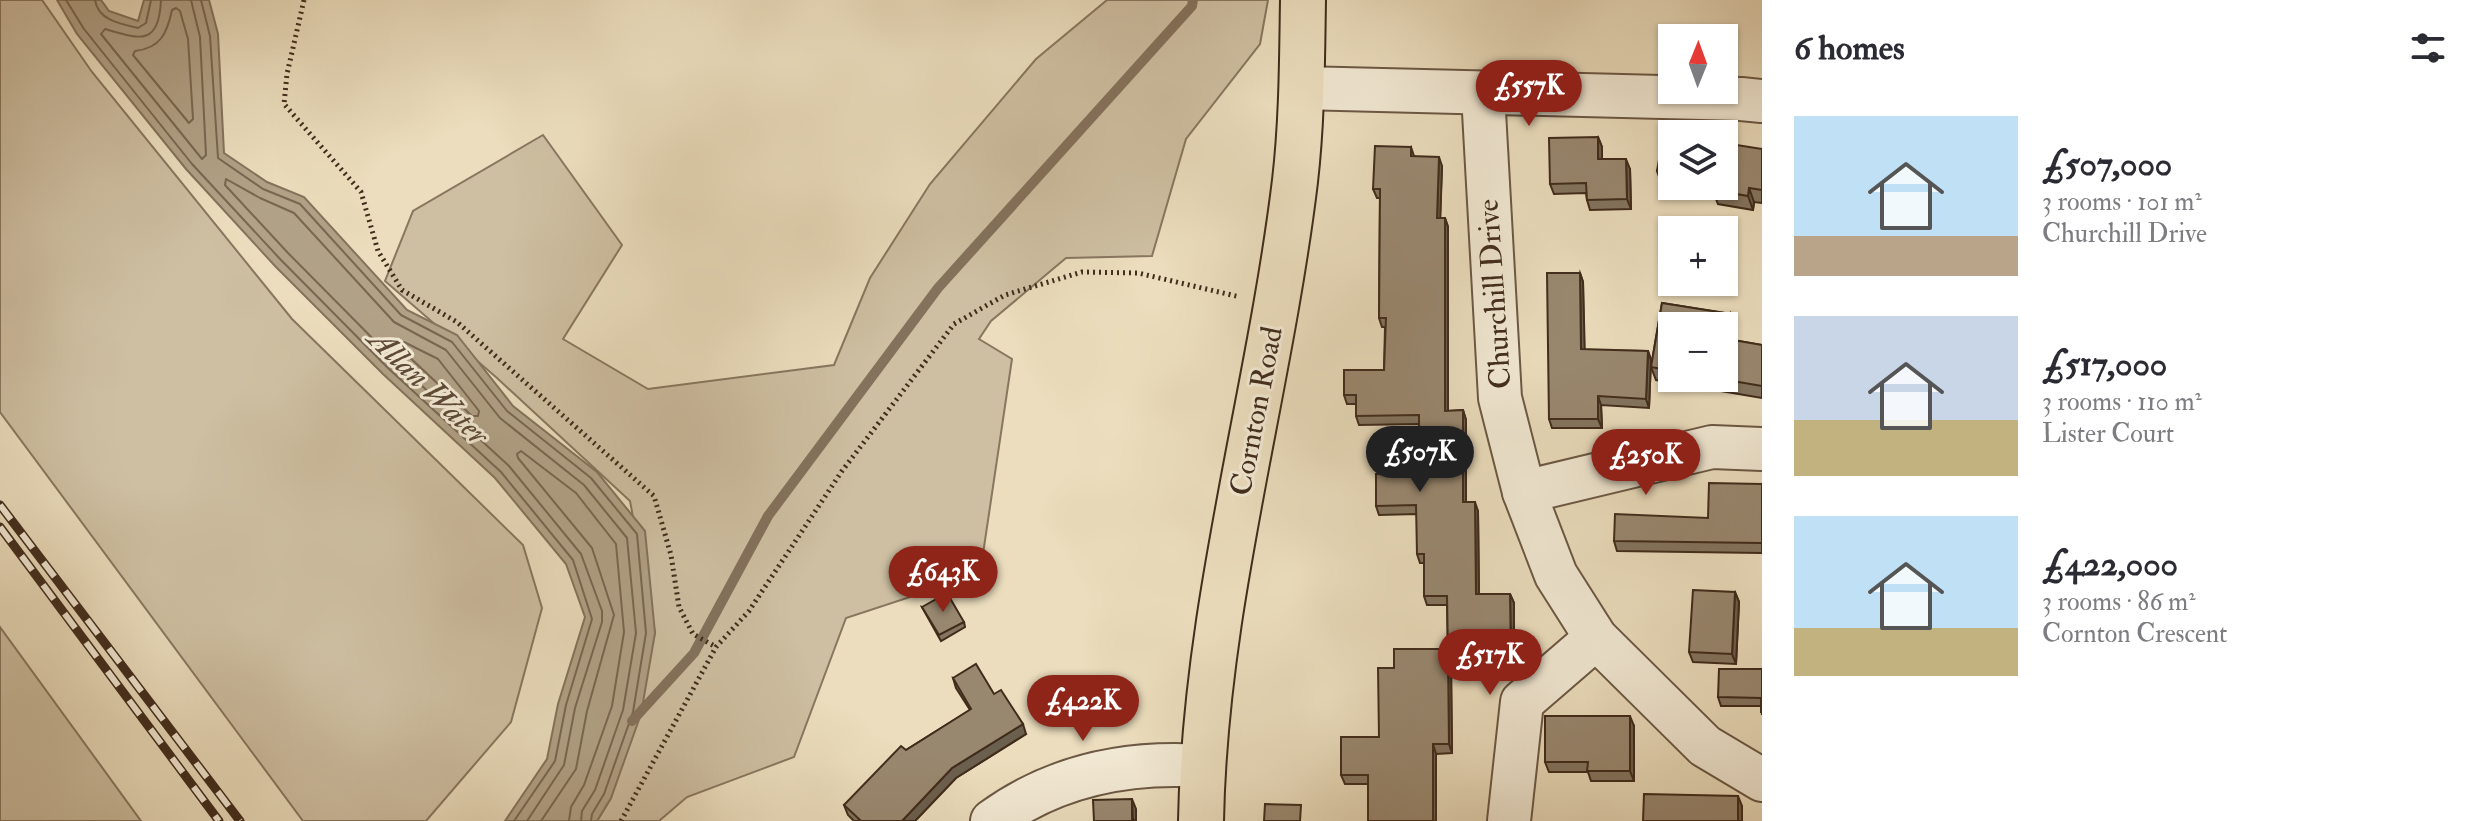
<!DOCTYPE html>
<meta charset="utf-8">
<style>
body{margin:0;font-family:"IM FELL Double Pica",serif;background:#f7f7f7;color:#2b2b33;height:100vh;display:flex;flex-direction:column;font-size:30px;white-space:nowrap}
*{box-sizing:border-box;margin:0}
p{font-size:26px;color:#7c7c81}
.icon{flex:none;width:44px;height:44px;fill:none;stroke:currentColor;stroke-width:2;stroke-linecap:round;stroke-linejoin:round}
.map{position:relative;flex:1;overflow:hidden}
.sheet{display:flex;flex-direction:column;background:#fff;width:720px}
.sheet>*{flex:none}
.needle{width:52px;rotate:1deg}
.controls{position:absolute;left:1658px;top:24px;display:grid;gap:16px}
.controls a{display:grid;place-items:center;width:80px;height:80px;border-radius:0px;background:#fff;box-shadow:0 2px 6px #0004;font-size:40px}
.price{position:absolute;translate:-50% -68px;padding:0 18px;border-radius:28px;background:#8f2418;color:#fff;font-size:26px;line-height:52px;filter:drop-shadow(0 2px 4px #0008)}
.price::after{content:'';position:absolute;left:50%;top:48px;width:24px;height:18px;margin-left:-12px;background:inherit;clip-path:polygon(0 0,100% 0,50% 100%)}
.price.on{background:#222;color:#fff}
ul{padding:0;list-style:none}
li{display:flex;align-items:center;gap:24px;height:200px;padding:0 32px}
li span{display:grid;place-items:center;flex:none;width:224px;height:160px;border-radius:0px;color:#555}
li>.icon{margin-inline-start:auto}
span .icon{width:96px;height:96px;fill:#fffc;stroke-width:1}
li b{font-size:34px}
h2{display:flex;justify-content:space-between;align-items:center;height:96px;padding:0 32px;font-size:34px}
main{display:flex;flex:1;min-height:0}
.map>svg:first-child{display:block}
</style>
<main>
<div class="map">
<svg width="1762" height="821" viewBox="0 0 1762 821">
<rect width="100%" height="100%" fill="#ebddbd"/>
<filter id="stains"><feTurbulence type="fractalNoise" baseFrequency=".0025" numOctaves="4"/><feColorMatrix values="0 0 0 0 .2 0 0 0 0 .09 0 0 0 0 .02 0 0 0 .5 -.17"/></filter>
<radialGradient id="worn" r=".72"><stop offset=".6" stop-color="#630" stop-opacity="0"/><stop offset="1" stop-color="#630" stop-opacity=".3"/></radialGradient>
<g fill="#cebfa2" stroke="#88765f" stroke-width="2">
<polygon points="0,0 42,0 92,72 292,319 523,545 542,608 511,722 426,821 303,821 0,412"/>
<polygon points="1107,0 1268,0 1260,44 1186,139 1152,256 1066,258 991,321 979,339 1012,359 980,574 846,618 794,757 687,797 659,821 597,821 611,798 655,633 630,501 497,378 385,281 413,211 543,135 622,245 563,339 648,389 834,365 870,278 930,184 1036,59"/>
<polygon points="0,627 141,821 0,821"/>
</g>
<polygon fill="#b1a186" stroke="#84725c" stroke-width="2" points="57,0 101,0 109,11 138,21 144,0 209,0 218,34 224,153 267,182 304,197 407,310 457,335 513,406 597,472 645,531 655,633 641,714 611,798 597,821 505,821 547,759 558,704 585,617 566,564 495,478 383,374 275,266 186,169 77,34"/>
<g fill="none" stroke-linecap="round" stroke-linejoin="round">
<g stroke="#796651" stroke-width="2">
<polyline points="66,0 84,29 192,164 281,260 388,368 501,472 573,560 592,619 566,705 555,761 514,821"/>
<path d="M 95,0 C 98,20 120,24 138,28 L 146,23 L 151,0"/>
<path d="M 161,0 C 159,47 139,39 105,29 L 101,34 L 202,159 L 206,155 L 200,37 L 191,0"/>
<polyline points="201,0 210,36 218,158 263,189 300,204 401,315 452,342 507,411 591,478 637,534 646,633 633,712 604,794 592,814 591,821"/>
<path d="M 176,8 L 180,11 L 188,39 L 193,119 L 189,123 L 133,55 L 135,51 C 161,48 167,33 172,10 Z"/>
<polygon points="404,342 438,359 479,411 478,416 472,416 404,352 399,346"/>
<polyline points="527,821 564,765 575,708 602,622 602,611 581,554 509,466 395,361 288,253 225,185 226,179 260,198 294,213 394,322 446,350 500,418 584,485 627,538 636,633 623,710 595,790 582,811 581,821"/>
<polyline points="541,821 576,769 587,711 614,615 592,548 518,458 517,454 521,451 576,493 616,544 624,632 612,706 584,785 571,807 569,821"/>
</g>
<polyline stroke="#84725c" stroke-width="10" points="632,721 694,653 768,516 938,288 1192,6 1193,0"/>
<defs>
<g id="minor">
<polyline points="1301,88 1741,99 1762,101"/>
<polyline points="1483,94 1500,398 1524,492 1556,575 1596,638 1705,746 1762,780"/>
<polyline points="1524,492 1712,447 1762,449"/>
<path d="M 992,821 C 1054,776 1127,761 1202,766"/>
<polyline points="1509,821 1522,702 1596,638"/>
</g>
<path id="major" d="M 1201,821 C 1205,604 1269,395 1295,181 C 1302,121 1302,60 1303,0"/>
</defs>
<use href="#minor" stroke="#6c5844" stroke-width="46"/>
<use href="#major" stroke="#412c1c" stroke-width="48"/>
<g stroke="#412c1c" stroke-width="5" stroke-dasharray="2 4" stroke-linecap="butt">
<polyline points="304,0 287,74 284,104 361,192 378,251 402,290 457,322 654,496 671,555 679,607 693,634 716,647"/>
<polyline points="621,821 716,647 749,611 842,471 954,324 1005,295 1082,272 1138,273 1240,297"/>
</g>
<use href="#minor" stroke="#f2e9d4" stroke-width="42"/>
<use href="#major" stroke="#ebddbd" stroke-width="44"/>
<defs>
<g id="rail">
<polyline points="0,505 240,821"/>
<polyline points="0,527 219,821"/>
</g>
</defs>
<use href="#rail" stroke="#412c1c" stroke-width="9"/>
<use href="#rail" stroke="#f2e9d4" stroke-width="6" stroke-dasharray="18" stroke-linecap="butt"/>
</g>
<g fill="#847560" stroke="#412c1c" stroke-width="2" fill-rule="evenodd">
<polygon points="1672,134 1672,186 1724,186 1762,149 1762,203 1754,202 1753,210 1718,204 1714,194 1662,185 1657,171"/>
<polygon points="1598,137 1602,147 1602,159 1630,169 1631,209 1590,210 1587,200 1586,193 1554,194 1550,184"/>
<polygon points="1411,147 1414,156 1442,166 1440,218 1445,218 1448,227 1448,411 1463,410 1466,420 1466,502 1478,511 1479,594 1510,594 1514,603 1514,665 1451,666 1452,753 1436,754 1368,784 1345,784 1341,775 1379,737 1394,668 1448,649 1447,605 1427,605 1424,596 1424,563 1420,563 1417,554 1417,514 1379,515 1376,506 1419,472 1419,424 1359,425 1356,416 1356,404 1347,404 1344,395 1384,370 1385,327 1382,327 1379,318 1380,198 1377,198 1373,189"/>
<polygon points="1580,273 1583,282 1584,350 1648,351 1651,360 1649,408 1601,405 1602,428 1552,428 1549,419"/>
<path d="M 1662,303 L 1731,314 L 1736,327 L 1733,340 L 1762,345 L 1762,398 L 1656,380 L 1651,367 ZM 1672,326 L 1724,326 L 1724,378 L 1672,378 Z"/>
<polygon points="1762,484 1762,553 1617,551 1614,541 1708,518"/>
<polygon points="1735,592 1739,602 1736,664 1693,662 1689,652"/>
<polygon points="922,607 964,622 965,627 941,641"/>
<polygon points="1762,669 1762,715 1761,706 1721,706 1718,697"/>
<polygon points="953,678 994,694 1026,734 956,778 915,821 854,821 848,815 844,805 906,750 970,710 956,688"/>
<polygon points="1634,726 1634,781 1591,781 1588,772 1549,772 1545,762"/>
</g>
<g fill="#6b5f4e" stroke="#412c1c" stroke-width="2">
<polygon points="1598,137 1602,147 1602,169 1598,159"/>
<polygon points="1439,157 1442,166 1440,227 1437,218"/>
<polygon points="1626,159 1630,169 1631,209 1627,199"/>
<polygon points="1749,188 1754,202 1753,210 1748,196"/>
<polygon points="1445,218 1448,227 1448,420 1445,411"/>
<polygon points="1580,273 1583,282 1585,359 1581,349"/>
<polygon points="1731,314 1736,327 1731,352 1727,339"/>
<polygon points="1648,351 1651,360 1649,408 1646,399"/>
<polygon points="1598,396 1601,405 1602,428 1598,419"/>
<polygon points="1463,410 1466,420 1466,512 1463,502"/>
<polygon points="1475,502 1478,511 1479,603 1476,594"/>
<polygon points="1735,592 1739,602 1736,664 1732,654"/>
<polygon points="1510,594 1514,603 1514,665 1511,656"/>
<polygon points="1448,656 1451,666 1452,753 1449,744"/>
<polygon points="1630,716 1634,726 1634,781 1630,771"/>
<polygon points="1023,724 1026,734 956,778 915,821 902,821 952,768"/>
<polygon points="1433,744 1436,754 1436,821 1433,821"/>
<polygon points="1738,796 1742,806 1742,821 1738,821"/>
<polygon points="1132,799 1136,809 1136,821 1133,821"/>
</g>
<g fill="#998870" stroke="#412c1c" stroke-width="2">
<polygon points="1664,132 1674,134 1672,134 1672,174 1657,171"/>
<polygon points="1598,137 1598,159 1626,159 1627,199 1587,200 1586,183 1550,184 1549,138"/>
<polygon points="1724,143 1762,149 1762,190 1749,188 1748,196 1713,190 1714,186 1724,186"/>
<polygon points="1375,146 1411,147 1411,156 1439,157 1437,218 1445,218 1445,411 1463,410 1463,502 1475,502 1476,594 1510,594 1511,656 1448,656 1449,744 1433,744 1433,821 1368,821 1368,775 1341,775 1341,737 1379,737 1378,668 1394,668 1394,649 1448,649 1448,656 1447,596 1424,596 1424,554 1417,554 1416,505 1376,506 1376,474 1419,472 1419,415 1356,416 1356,395 1344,395 1344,370 1384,370 1386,318 1379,318 1380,189 1373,189"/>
<polygon points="1547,273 1580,273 1581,349 1648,351 1646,399 1598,396 1598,419 1549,419"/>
<polygon points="1662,303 1731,314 1727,339 1762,345 1762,386 1715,378 1724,378 1724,326 1672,326 1672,371 1651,367"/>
<polygon points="1709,483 1762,484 1762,543 1614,541 1615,514 1708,518"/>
<polygon points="1693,590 1735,592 1732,654 1689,652"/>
<polygon points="947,593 964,622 939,635 922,607"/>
<polygon points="976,664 994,694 1001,690 1023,724 952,768 902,821 858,821 860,820 844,805 901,746 906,750 971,709 953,678"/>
<polygon points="1719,669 1762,669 1762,712 1761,712 1761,698 1718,697"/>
<polygon points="1545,716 1630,716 1630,771 1587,771 1588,762 1545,762"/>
<polygon points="1644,794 1738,796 1738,821 1643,821"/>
<polygon points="1132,799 1132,820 1136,820 1136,821 1094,821 1093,800"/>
<polygon points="1265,804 1301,805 1300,821 1264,821"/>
</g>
<g text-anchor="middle" stroke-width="6" stroke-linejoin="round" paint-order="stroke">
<g font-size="30" fill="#412c1c" stroke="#f2e9d4">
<text transform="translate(1494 294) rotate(-94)" y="10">Churchill Drive</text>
<text transform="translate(1256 411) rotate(-79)" y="10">Cornton Road</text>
</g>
<g font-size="32" font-style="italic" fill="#5d4936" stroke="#f2e9d4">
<text transform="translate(429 386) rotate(44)" y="11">Allan Water</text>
</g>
</g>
<rect width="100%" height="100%" filter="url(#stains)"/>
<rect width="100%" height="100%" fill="url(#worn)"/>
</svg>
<div class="controls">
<a><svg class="needle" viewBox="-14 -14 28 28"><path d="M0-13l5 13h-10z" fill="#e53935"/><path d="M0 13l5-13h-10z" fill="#7c7c81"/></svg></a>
<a><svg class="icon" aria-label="layers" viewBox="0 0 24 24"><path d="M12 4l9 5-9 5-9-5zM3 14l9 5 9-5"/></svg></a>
<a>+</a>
<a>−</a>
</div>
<b class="price" style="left:1529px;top:128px">£557K</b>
<b class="price on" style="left:1420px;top:494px">£507K</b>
<b class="price" style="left:1646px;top:497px">£250K</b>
<b class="price" style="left:943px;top:614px">£643K</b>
<b class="price" style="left:1490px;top:697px">£517K</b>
<b class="price" style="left:1083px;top:743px">£422K</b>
</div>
<section class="sheet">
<h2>6 homes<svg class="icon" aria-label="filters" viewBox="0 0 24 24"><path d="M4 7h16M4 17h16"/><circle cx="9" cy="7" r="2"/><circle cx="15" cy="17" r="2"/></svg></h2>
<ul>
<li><span style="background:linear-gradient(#bfe0f5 75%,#b9a48a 0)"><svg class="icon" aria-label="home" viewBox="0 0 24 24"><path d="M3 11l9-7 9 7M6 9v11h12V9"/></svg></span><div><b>£507,000</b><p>3 rooms · 101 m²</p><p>Churchill Drive</p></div></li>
<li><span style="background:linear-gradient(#c9d6e8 65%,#c2b280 0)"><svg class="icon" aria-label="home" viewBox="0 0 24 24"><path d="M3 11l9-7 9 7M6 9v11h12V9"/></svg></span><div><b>£517,000</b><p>3 rooms · 110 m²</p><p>Lister Court</p></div></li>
<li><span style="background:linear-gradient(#bfe0f5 70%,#c2b280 0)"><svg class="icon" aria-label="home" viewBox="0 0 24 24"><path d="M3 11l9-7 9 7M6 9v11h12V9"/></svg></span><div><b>£422,000</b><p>3 rooms · 86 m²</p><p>Cornton Crescent</p></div></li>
</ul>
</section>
</main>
